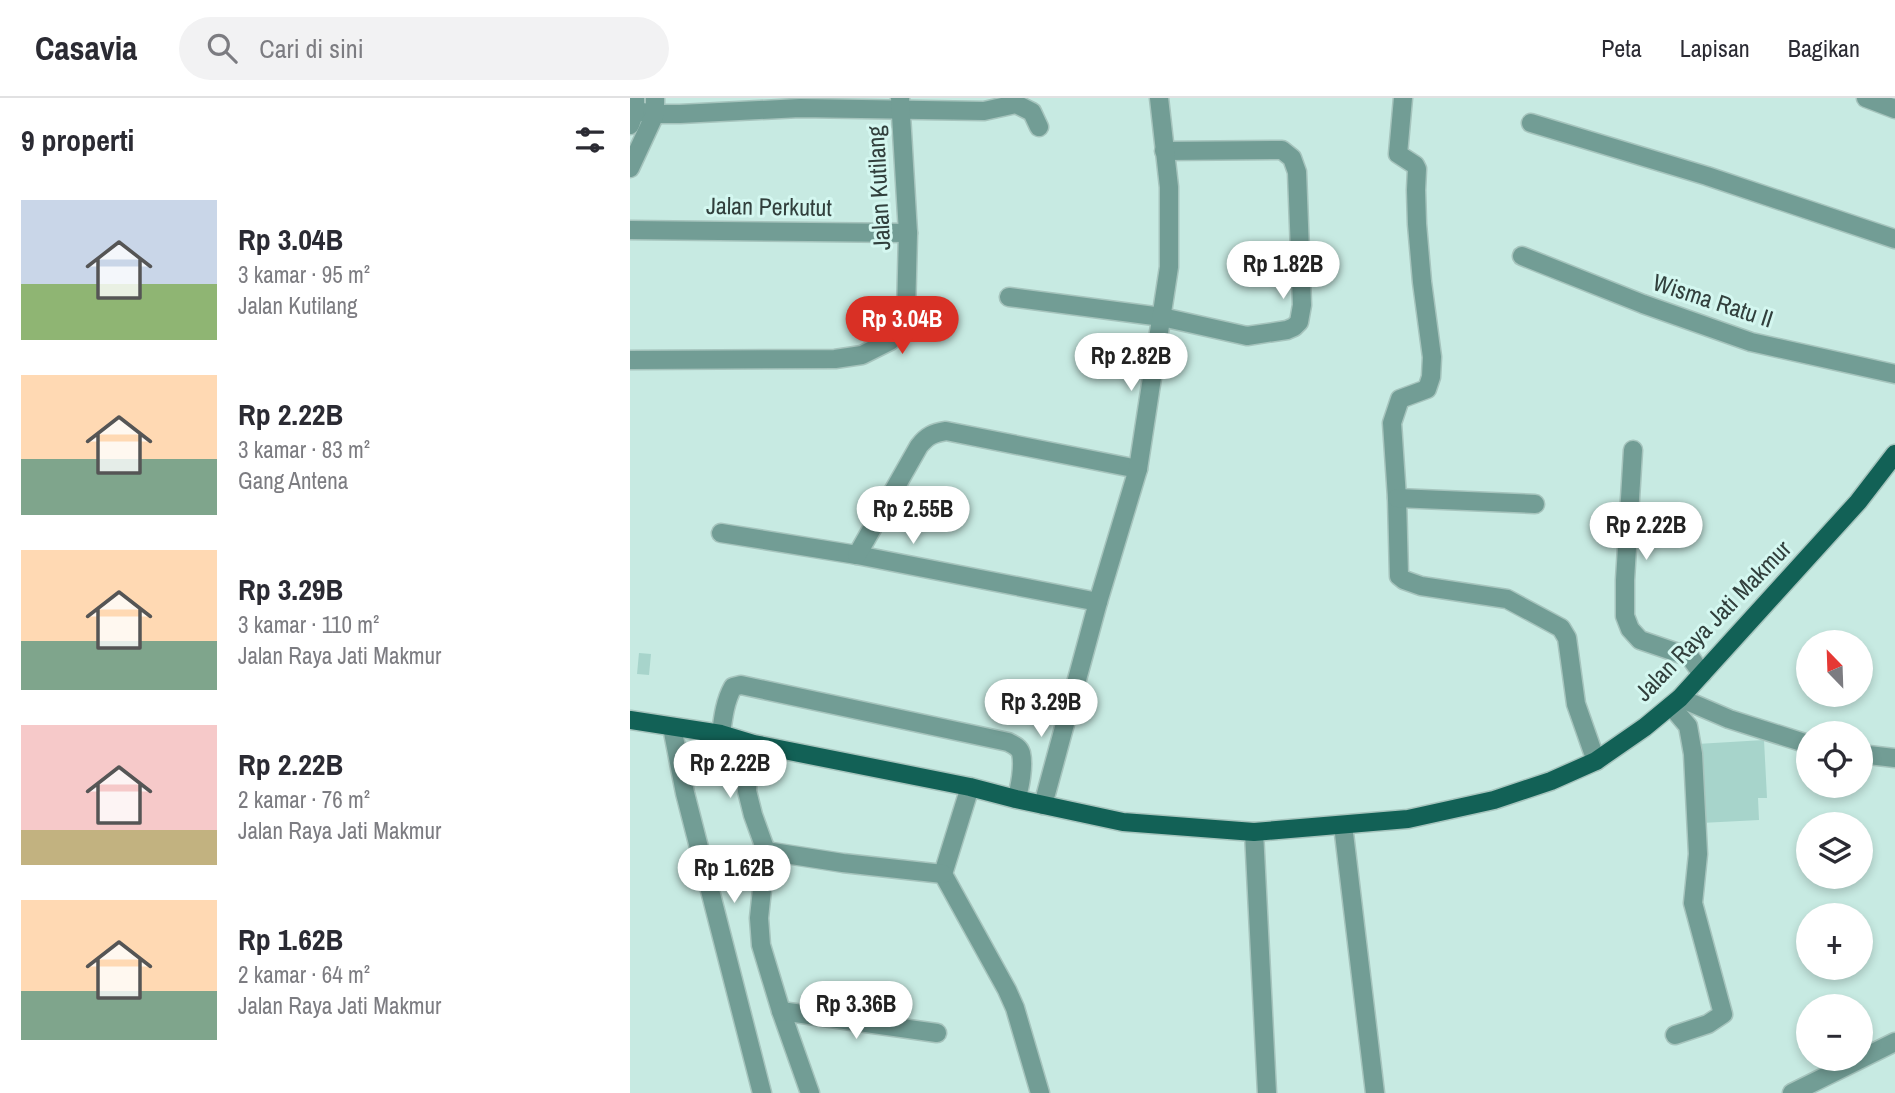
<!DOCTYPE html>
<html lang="id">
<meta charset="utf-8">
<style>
body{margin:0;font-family:"Archivo Narrow",sans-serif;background:#f2f2f3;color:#2b2b33;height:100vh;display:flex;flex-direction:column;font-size:26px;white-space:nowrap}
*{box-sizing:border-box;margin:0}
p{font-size:23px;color:#7c7c81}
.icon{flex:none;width:38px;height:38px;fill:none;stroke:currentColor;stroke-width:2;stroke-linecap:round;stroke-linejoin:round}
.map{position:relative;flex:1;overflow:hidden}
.drawer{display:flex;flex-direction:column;background:#fff;width:630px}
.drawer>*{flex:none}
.needle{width:46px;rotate:337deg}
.tools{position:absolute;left:1166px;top:532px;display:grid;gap:14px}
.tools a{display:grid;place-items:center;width:77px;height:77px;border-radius:50%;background:#fff;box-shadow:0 4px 10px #0003;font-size:35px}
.price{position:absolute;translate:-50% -60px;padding:0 16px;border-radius:24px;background:#fff;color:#222;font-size:23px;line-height:46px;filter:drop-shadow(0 2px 4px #0008)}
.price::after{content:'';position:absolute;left:50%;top:42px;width:21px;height:16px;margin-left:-10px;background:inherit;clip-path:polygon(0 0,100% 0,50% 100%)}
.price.selected{background:#d93025;color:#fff}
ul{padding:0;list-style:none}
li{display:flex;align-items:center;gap:21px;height:175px;padding:0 21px}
li span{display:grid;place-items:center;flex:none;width:196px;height:140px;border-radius:0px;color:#555}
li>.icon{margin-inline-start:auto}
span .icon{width:84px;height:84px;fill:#fffc;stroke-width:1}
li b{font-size:30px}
h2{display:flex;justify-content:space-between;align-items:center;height:84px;padding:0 21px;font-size:30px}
header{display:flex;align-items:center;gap:42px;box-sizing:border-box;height:98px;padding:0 35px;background:#fff;border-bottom:2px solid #e1e1e2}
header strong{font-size:33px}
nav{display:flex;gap:38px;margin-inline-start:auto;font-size:24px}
.search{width:490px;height:63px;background:#f2f2f3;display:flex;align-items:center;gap:18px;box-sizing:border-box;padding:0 24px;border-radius:38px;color:#7c7c81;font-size:26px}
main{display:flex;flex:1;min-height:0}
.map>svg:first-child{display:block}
</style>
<header>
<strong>Casavia</strong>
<div class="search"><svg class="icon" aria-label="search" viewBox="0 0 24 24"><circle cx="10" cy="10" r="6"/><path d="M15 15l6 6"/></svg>Cari di sini</div>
<nav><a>Peta</a><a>Lapisan</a><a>Bagikan</a></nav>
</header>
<main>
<section class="drawer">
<h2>9 properti<svg class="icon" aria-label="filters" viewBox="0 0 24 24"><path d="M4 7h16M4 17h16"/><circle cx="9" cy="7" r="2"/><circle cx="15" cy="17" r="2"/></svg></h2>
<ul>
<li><span style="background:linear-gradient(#c9d6e8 60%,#8fb573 0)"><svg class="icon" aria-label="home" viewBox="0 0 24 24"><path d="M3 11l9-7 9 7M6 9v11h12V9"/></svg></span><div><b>Rp 3.04B</b><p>3 kamar · 95 m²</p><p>Jalan Kutilang</p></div></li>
<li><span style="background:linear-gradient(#ffd9b3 60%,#7fa58c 0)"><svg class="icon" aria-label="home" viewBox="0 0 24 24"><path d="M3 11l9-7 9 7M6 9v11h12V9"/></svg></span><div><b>Rp 2.22B</b><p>3 kamar · 83 m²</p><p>Gang Antena</p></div></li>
<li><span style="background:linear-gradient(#ffd9b3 65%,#7fa58c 0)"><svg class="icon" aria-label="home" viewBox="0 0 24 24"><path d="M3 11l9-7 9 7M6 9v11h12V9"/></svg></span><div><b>Rp 3.29B</b><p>3 kamar · 110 m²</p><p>Jalan Raya Jati Makmur</p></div></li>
<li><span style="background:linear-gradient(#f6c9c9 75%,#c2b280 0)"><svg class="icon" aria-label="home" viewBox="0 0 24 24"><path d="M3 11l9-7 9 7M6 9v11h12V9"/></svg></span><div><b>Rp 2.22B</b><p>2 kamar · 76 m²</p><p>Jalan Raya Jati Makmur</p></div></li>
<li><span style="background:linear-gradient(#ffd9b3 65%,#7fa58c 0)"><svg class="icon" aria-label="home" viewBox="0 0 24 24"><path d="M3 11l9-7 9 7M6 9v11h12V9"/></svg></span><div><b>Rp 1.62B</b><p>2 kamar · 64 m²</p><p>Jalan Raya Jati Makmur</p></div></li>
</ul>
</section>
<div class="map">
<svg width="1265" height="995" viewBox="0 0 1265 995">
<rect width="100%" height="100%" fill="#c7eae2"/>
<g fill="#a7d4cb">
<polygon points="9,555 21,556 19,577 7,576"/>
<polygon points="1134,642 1137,700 1128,700 1129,722 1071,725 1067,646"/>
</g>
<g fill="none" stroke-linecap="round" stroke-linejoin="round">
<defs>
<g id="minor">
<polyline points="773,0 768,56 785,67 787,71 786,92 787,126 792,184 802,259 801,279 797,291 770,301 762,325 767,400 769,478 774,482 791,488 877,501 931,530 937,540 946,606 966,663"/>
<polyline points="1236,0 1265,11"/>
<polyline points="5,13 25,16 50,16 170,10 354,13 386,6 402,14 409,29"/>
<polyline points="901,25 1077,78 1265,141"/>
<polyline points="0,27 5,13 5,0"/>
<polyline points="0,70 25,16 25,0"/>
<polyline points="0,132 278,135"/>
<polyline points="892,158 1013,206 1121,244 1265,276"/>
<polyline points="379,199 532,219 617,238 657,232 664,229 669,224 672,207 667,74 662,60 652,52 534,53"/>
<polyline points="0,262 205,261 232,257 260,243 273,231 276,216 278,135 270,0"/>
<polyline points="1003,352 995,482 995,518 1000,531 1010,542 1060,559 1072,576"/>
<polyline points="767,400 905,406"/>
<polyline points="91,435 227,457 468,504"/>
<path d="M 227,457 L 289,348 C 297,338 303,335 316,333 L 508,371"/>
<polyline points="1050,600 1099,621 1178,646"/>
<polyline points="1041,608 1058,628 1063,656 1068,756 1063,805 1093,916 1078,926 1045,937"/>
<polyline points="42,629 55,695 132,995"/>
<path d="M 91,636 C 93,620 95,603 103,589 L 111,587 L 378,644 C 384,647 389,649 391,655 C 394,668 390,690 386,701"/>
<polyline points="124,646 118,676 117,693 123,717 136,753 129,820 131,847 151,913 180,995"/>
<polyline points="1230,656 1265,660"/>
<polyline points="340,689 313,776 377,892 385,910 410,995"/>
<polyline points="413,707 468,504 508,371 539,169 539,89 529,0"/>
<polyline points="713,727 745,995"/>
<polyline points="624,734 637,995"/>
<polyline points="136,753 213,765 313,776"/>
<polyline points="151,913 307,935"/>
<polyline points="1162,995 1265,944"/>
</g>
<polyline id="major" points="0,622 91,636 124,646 340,689 386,701 493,724 624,734 778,721 864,702 921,683 966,663 1015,629 1050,600 1228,404 1265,356"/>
</defs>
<use href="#minor" stroke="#a6c4bd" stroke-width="21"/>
<use href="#major" stroke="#a6c4bd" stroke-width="21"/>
<use href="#minor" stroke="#729d95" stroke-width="18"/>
<use href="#major" stroke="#126156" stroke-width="18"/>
</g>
<g text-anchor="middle" stroke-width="6" stroke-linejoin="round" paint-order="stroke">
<g font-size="24" fill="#313f3c" stroke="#d4f7f0">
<text transform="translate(249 90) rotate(-93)" y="8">Jalan Kutilang</text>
<text transform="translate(139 109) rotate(1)" y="8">Jalan Perkutut</text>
<text transform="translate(1083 203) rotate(18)" y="8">Wisma Ratu II</text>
<text transform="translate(1083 523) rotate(-46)" y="8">Jalan Raya Jati Makmur</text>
</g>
</g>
</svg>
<div class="tools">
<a><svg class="needle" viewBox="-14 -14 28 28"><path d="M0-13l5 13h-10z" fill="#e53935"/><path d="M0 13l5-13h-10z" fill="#7c7c81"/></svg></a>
<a><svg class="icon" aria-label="locate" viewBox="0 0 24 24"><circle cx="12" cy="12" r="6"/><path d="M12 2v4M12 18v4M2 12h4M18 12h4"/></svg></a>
<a><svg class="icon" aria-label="layers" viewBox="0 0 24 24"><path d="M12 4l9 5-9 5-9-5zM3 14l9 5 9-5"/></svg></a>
<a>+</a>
<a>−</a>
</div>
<b class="price" style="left:653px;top:203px">Rp 1.82B</b>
<b class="price selected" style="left:272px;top:258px">Rp 3.04B</b>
<b class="price" style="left:501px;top:295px">Rp 2.82B</b>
<b class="price" style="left:283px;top:448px">Rp 2.55B</b>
<b class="price" style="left:1016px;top:464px">Rp 2.22B</b>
<b class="price" style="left:411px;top:641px">Rp 3.29B</b>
<b class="price" style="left:100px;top:702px">Rp 2.22B</b>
<b class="price" style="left:104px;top:807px">Rp 1.62B</b>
<b class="price" style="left:226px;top:943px">Rp 3.36B</b>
</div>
</main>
